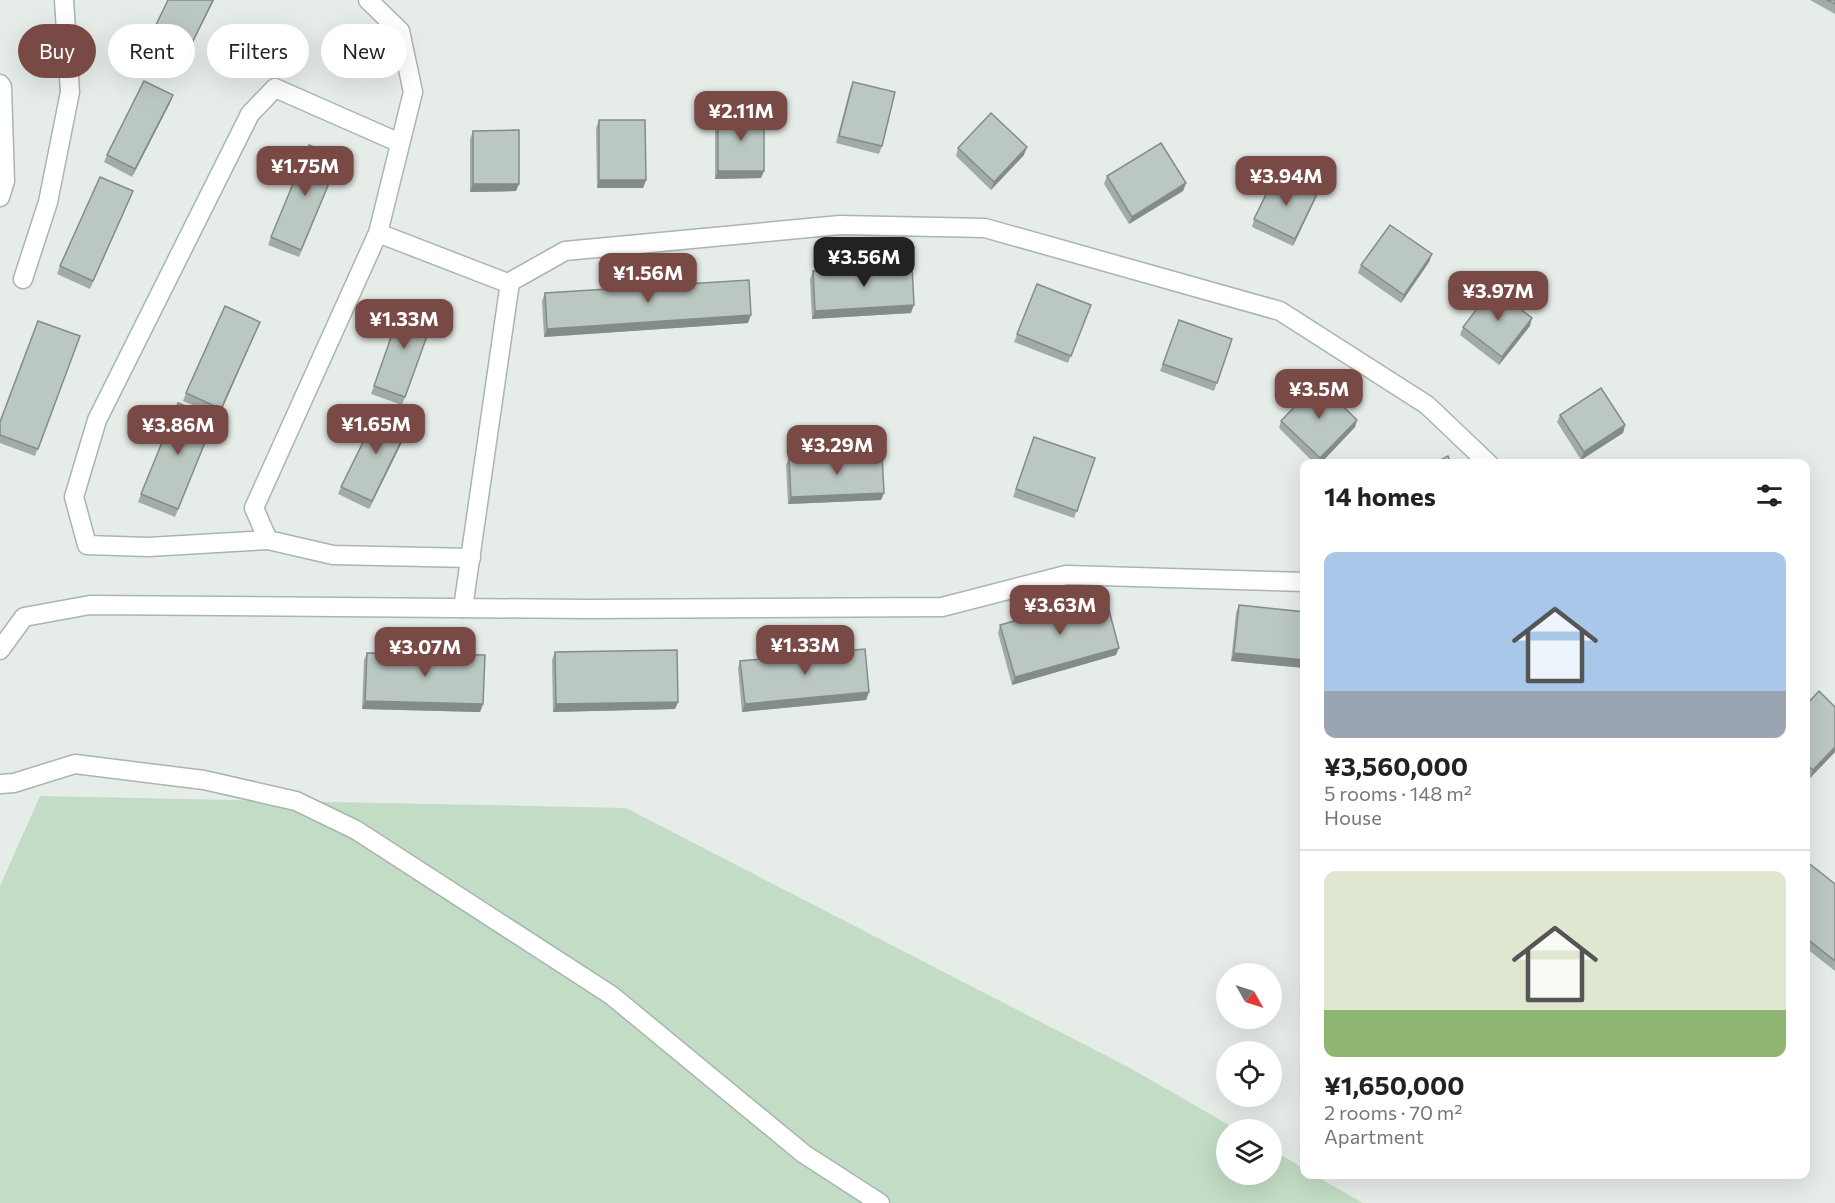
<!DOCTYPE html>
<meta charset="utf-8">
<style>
body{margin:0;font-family:Commissioner,sans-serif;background:#f6f6f6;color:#222;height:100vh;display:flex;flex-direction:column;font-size:22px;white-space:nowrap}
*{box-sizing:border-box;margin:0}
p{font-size:20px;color:#767676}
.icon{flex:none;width:33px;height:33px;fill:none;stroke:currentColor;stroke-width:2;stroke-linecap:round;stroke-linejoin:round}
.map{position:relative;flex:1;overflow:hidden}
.panel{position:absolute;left:1300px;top:459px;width:510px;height:720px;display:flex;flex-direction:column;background:#fff;border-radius:12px;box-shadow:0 6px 24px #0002}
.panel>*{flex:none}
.top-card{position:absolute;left:18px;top:24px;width:570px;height:54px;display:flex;gap:12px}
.needle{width:39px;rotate:129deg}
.tools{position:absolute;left:1216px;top:963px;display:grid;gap:12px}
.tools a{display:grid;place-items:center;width:66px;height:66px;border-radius:50%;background:#fff;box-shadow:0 6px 24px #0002;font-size:30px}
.price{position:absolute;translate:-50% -51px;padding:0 14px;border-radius:12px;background:#794a45;color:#fff;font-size:20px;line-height:39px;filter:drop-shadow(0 2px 3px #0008)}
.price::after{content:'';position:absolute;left:50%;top:36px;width:18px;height:14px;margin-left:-9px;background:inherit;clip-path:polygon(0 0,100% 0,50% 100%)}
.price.selected{background:#222;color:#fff}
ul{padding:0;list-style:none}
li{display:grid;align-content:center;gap:12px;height:318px;padding:0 24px}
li+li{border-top:2px solid #e0e0e0}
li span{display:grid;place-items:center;height:186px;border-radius:12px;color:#555}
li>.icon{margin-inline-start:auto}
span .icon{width:108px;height:108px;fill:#fffc;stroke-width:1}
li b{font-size:26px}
h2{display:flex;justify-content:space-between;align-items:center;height:72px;padding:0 24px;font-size:26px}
.tag{padding:0 21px;border-radius:27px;background:#fff;box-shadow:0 6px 24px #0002;font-size:21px;line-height:54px}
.tag.selected{background:#794a45;color:#fff}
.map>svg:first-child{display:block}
</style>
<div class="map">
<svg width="1835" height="1203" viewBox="0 0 1835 1203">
<rect width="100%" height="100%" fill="#e6ede9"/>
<polygon fill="#c2dcc5" points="40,796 626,808 1130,1068 1236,1129 1227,1130 1227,1174 1272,1174 1272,1150 1305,1169 1305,1174 1314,1175 1363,1203 0,1203 0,886"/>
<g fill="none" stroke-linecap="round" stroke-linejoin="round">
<defs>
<g id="minor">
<polyline points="368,0 400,31 413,92 378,233"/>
<polyline points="0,84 2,87 5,181 0,197"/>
<polyline points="23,279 48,202 70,92 64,0"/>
<polyline points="268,540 148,547 87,545 74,497 97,420 250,114 275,88 400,143"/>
<polyline points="471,558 333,555 268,540 254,508 378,233 510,284"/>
<polyline points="463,608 510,282 565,251 840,225 985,228 1280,311 1427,405 1489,464"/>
<polyline points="0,650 24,617 90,605 587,609 942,607 1066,575 1305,582"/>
<polyline points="0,784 14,783 75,764 204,780 296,801 356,830 611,995 804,1154 880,1203"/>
</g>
</defs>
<use href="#minor" stroke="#a9b5af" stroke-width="21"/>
<use href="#minor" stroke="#fff" stroke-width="18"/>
</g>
<g fill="#a1aca7">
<polygon points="214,0 189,50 153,33 156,25"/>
<polygon points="1810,0 1835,0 1835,14"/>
<polygon points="853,82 882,146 879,154 836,143 850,89"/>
<polygon points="170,103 132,177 104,162 107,155"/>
<polygon points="718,112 764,171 761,178 715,179 715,120"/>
<polygon points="599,120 646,180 643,188 597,188 596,128"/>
<polygon points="473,131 516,191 470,192 470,139"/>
<polygon points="958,148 1024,155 991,190 956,156"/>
<polygon points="337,165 299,257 268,245 271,237"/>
<polygon points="1107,176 1186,183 1183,191 1129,224 1104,184"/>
<polygon points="1317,194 1293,246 1252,227 1254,219"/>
<polygon points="130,199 90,289 57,274 60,266"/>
<polygon points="1432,254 1429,262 1401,303 1358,273 1361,265"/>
<polygon points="813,271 911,313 812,319 810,279"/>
<polygon points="1037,284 1091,305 1068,363 1014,342"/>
<polygon points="545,293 748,323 544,337 542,301"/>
<polygon points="403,303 435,314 402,405 371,394"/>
<polygon points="1179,320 1232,339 1214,391 1160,371"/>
<polygon points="260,322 219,416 183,401 186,393"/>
<polygon points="1530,326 1499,365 1460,335 1463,327"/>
<polygon points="80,336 35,456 0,443 0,422"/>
<polygon points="178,403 215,418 175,517 138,502"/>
<polygon points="1560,415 1625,425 1623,433 1581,460 1557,422"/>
<polygon points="1357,420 1355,427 1320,464 1315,464 1279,428 1281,421"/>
<polygon points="410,423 408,430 369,509 338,494 341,487"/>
<polygon points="1034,437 1095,458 1074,518 1013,497"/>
<polygon points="789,458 884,493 881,500 788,504 786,465"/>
<polygon points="1239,605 1305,612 1305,668 1231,661 1236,613"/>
<polygon points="1000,625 1116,655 1012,685 998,633"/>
<polygon points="555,652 678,702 675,709 553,712 552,660"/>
<polygon points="367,653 483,704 480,712 362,709 364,660"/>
<polygon points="740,661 869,692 866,700 742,712 738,668"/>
<polygon points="1806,705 1835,752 1810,778 1806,774"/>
<polygon points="1806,861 1835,884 1835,971 1806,948"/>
</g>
<g fill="#838c88">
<polygon points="213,0 214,0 189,50 192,43"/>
<polygon points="173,95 170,103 132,177 135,169"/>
<polygon points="1027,147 1024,155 991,190 994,182"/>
<polygon points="718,171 764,171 761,178 715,179"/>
<polygon points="599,180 646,180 643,188 597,188"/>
<polygon points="1186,183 1183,191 1129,224 1132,217"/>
<polygon points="473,184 519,184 516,191 470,192"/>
<polygon points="1317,194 1314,202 1293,246 1295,239"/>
<polygon points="1432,254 1429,262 1401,303 1404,295"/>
<polygon points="914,305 911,313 812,319 815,311"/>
<polygon points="751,315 748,323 544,337 547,329"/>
<polygon points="1532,318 1530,326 1499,365 1502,357"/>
<polygon points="260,322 257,329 219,416 221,409"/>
<polygon points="1357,420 1355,427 1320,464 1318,464 1320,458"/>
<polygon points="410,423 408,430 369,509 372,501"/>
<polygon points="1625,425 1623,433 1581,460 1584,452"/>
<polygon points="884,493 881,500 788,504 791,497"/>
<polygon points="1119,648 1116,655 1012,685 1015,677"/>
<polygon points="1234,653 1305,660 1305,668 1231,661"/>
<polygon points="869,692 866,700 742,712 745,704"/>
<polygon points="365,701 483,704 480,712 362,709"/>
<polygon points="678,702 675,709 553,712 556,704"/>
<polygon points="1835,747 1835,752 1810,778 1813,770"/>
</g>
<g fill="#bbc8c2" stroke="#838c88" stroke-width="1.5">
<polygon points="168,0 213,0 192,43 156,25"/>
<polygon points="1827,0 1835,0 1835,4"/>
<polygon points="144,81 173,95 135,169 107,155"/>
<polygon points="853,82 895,92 882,146 839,136"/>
<rect x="718" y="112" width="46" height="59"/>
<polygon points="991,113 1027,147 994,182 958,148"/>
<polygon points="599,120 645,120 646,180 599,180"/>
<polygon points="519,130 519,184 473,184 473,131"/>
<polygon points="1161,143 1186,183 1132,217 1107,176"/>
<polygon points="309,145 340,157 301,250 271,237"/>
<polygon points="1276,174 1317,194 1295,239 1254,219"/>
<polygon points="100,177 133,191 93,281 60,266"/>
<polygon points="1390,225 1432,254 1404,295 1361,265"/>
<polygon points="912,265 914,305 815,311 813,271"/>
<polygon points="749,280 751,315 547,329 545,293"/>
<polygon points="1037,284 1091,305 1071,356 1017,334"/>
<polygon points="1493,288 1532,318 1502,357 1463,327"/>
<polygon points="403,303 435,314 405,397 374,386"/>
<polygon points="225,306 260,322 221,409 186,393"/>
<polygon points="1179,320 1232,339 1217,383 1163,364"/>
<polygon points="38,321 80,336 38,449 0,435 0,422"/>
<polygon points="1318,382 1357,420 1320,458 1281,421"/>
<polygon points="1601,388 1625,425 1584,452 1560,415"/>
<polygon points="178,403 215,418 178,509 141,494"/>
<polygon points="380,408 410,423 372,501 341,487"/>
<polygon points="1034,437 1095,458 1077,511 1016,489"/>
<polygon points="882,454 884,493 791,497 789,458"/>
<polygon points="1448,456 1452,464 1433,464"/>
<polygon points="1105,595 1119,648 1015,677 1000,625"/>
<polygon points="1239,605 1305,612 1305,660 1234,653"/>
<polygon points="865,649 869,692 745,704 740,661"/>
<polygon points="677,650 678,702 556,704 555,652"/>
<polygon points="367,653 485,655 483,704 365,701"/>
<polygon points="1819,691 1835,707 1835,747 1813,770 1806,764 1806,705"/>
<polygon points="1806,861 1835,884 1835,961 1806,938"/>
</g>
</svg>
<div class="tools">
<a><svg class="needle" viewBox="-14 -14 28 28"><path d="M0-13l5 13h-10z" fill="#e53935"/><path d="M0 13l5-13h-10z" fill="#767676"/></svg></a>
<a><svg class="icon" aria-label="locate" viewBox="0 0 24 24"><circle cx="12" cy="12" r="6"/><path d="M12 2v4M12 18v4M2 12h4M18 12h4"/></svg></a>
<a><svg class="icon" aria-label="layers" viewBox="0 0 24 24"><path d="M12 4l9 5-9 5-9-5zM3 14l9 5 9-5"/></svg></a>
</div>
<b class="price" style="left:741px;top:142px">¥2.11M</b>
<b class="price" style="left:305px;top:197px">¥1.75M</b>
<b class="price" style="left:1286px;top:207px">¥3.94M</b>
<b class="price selected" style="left:864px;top:288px">¥3.56M</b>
<b class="price" style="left:648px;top:304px">¥1.56M</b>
<b class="price" style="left:1498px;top:322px">¥3.97M</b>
<b class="price" style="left:404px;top:350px">¥1.33M</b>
<b class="price" style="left:1319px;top:420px">¥3.5M</b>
<b class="price" style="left:376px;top:455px">¥1.65M</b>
<b class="price" style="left:178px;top:456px">¥3.86M</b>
<b class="price" style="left:837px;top:476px">¥3.29M</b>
<b class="price" style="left:1060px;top:636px">¥3.63M</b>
<b class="price" style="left:805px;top:676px">¥1.33M</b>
<b class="price" style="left:425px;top:678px">¥3.07M</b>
<div class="top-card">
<a class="tag selected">Buy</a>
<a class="tag">Rent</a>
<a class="tag">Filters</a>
<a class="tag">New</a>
</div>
<section class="panel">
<h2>14 homes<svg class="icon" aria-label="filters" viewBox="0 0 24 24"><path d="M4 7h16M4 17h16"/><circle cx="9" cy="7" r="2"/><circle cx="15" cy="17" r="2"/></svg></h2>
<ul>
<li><span style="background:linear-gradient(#a9c7e8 75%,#9aa5b1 0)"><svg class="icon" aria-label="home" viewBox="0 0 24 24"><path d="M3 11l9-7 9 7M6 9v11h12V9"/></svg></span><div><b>¥3,560,000</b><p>5 rooms · 148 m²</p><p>House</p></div></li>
<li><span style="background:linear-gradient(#dfe7d0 75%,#8fb573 0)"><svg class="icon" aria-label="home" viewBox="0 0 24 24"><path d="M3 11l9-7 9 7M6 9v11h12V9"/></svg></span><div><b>¥1,650,000</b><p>2 rooms · 70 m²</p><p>Apartment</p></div></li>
</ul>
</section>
</div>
